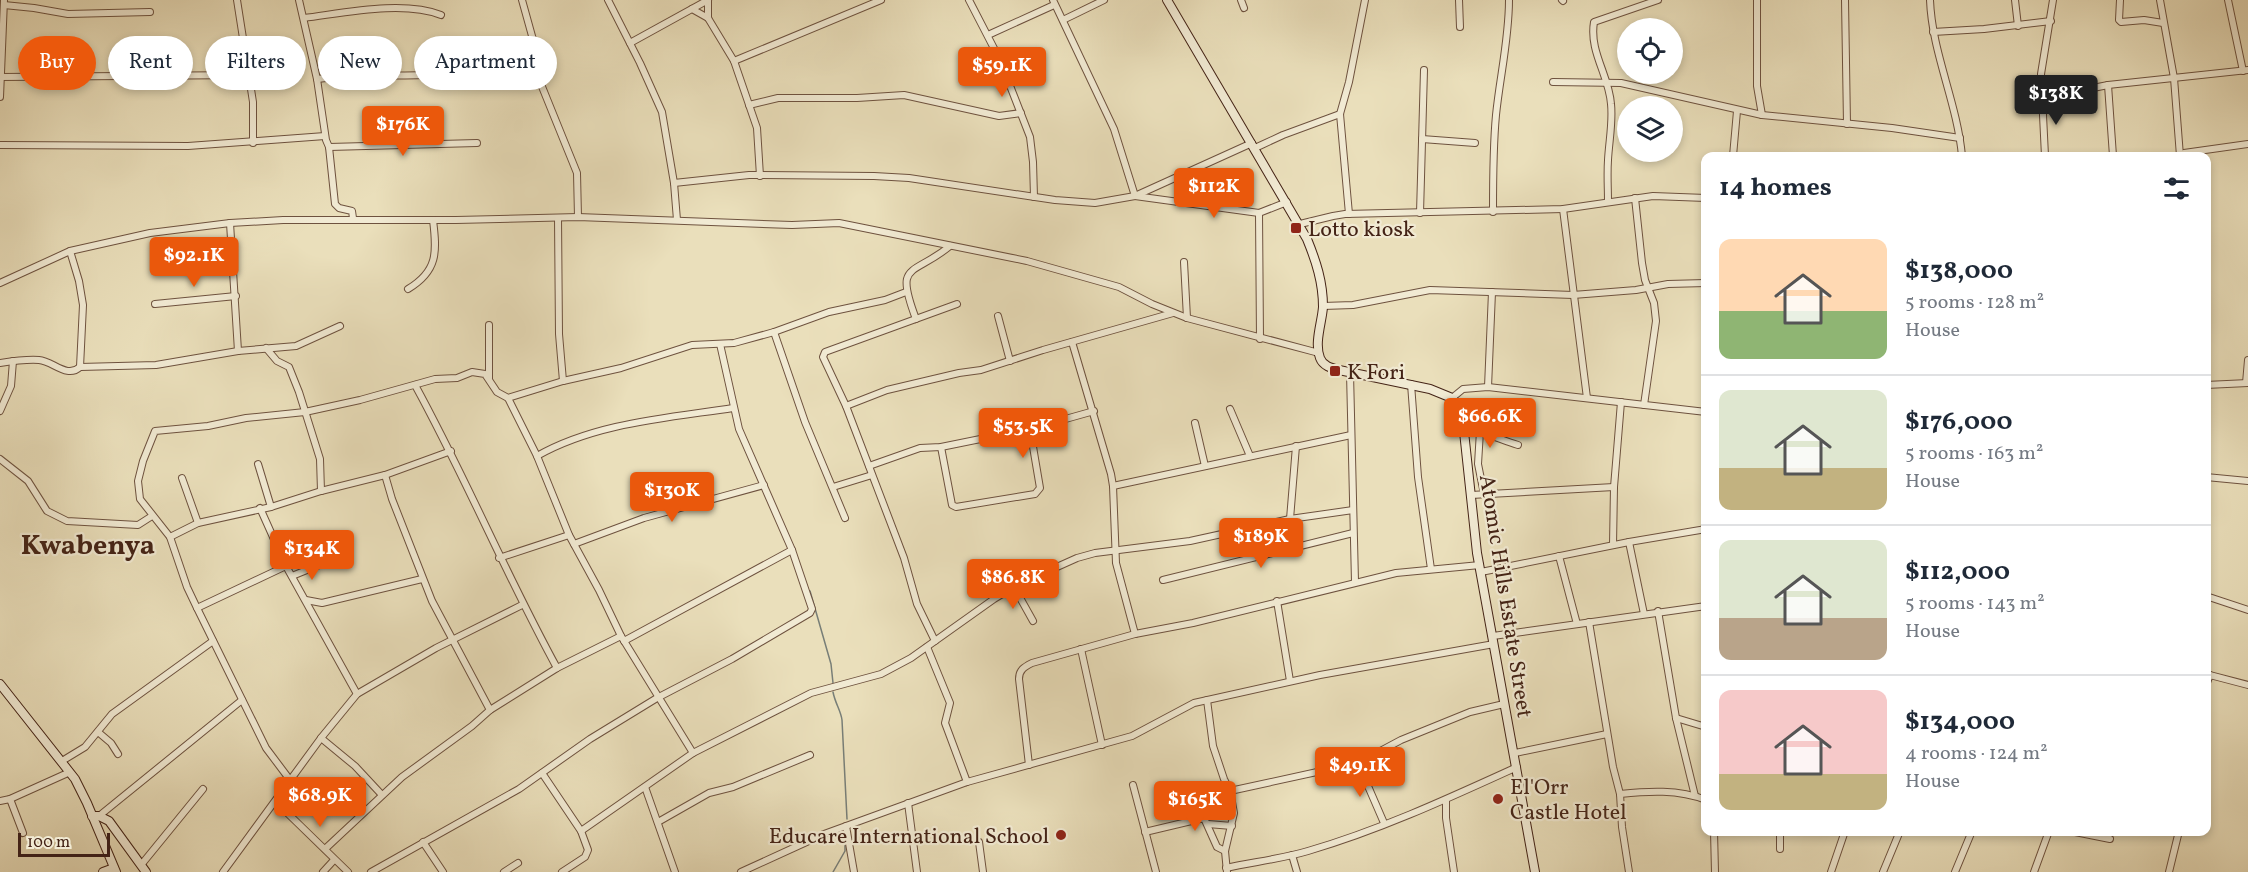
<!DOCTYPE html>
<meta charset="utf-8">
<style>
body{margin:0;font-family:Vollkorn,serif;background:#f2f2f3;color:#1f2937;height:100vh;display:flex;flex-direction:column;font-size:22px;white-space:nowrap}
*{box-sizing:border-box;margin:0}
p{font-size:20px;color:#747a83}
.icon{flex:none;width:33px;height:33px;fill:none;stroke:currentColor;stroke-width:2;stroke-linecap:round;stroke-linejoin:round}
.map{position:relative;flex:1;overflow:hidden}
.drawer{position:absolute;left:1701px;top:152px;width:510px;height:684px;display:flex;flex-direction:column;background:#fff;border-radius:12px;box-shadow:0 3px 9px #0003}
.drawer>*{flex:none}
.guide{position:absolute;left:18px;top:36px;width:570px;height:54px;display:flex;gap:12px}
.controls{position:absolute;left:1617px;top:18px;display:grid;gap:12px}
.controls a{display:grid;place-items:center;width:66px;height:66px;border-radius:50%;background:#fff;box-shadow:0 3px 9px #0003;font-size:30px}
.scale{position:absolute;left:18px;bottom:15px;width:92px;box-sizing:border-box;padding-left:6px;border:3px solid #442316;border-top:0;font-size:16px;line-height:21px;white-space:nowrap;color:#442316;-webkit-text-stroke:4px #f1ead3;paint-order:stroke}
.price{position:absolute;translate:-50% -51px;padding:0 14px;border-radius:6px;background:#ea580c;color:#fff;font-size:20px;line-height:39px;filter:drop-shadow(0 2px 3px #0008)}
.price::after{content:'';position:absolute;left:50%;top:36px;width:18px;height:14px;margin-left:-9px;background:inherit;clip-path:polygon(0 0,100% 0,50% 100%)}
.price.active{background:#222;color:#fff}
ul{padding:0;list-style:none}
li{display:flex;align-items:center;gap:18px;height:150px;padding:0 18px}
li+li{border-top:2px solid #e0e1e3}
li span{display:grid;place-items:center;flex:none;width:168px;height:120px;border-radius:12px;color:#555}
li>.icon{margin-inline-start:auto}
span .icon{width:72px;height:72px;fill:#fffc;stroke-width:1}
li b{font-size:26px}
h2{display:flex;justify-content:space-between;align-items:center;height:72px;padding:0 18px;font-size:26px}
.tag{padding:0 21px;border-radius:27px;background:#fff;box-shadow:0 3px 9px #0003;font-size:21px;line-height:54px}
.tag.active{background:#ea580c;color:#fff}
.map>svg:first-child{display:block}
</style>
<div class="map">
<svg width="2248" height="872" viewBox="0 0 2248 872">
<rect width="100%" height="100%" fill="#eadfbb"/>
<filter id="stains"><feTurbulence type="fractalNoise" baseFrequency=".00333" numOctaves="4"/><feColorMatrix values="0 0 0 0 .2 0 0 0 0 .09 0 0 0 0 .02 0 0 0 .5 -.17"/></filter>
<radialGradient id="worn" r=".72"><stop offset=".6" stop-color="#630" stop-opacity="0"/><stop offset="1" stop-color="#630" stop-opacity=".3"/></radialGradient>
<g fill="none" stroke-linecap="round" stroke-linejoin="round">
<g stroke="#787e77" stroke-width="1.5">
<polyline points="810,591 831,664 833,683"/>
<path d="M 833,692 C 835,703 841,711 842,720 L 847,819"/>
<polyline points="833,872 845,851 845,839"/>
</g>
<defs>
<g id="street">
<polyline points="237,0 253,102 253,143"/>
<polyline points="299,0 317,79 326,140 329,147 335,204 339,208 352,211 353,218"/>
<polyline points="608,0 640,63 662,112 674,183 677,220"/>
<polyline points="708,0 708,18 734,61 757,128 760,176"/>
<polyline points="969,0 1000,60 1030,137 1033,162 1034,197"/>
<polyline points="1053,0 1114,129 1135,196 1259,213 1287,202"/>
<polyline points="1241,0 1244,8"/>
<polyline points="1459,0 1460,27"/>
<polyline points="1562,0 1563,1"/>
<polyline points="1757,0 1757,86 1762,115"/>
<polyline points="1845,0 1847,124"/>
<path d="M 1930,0 C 1932,53 1957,102 1962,156"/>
<polyline points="2015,0 2018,26"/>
<polyline points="2120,0 2119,20 2121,22 2144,20 2163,23"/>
<polyline points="2160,0 2174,78 2180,156"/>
<polyline points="2228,0 2243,71"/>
<polyline points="4,5 34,8 68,14 150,12"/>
<polyline points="692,9 708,18"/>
<path d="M 304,18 C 344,13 403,0 441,15"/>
<polyline points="1063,20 1104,0"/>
<polyline points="1933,32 1984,29 2051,21"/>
<polyline points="988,35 1054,5"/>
<polyline points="630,43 708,0"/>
<polyline points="734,61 881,0"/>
<polyline points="532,62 577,173 578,217"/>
<polyline points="1,77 248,75"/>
<path d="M 317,79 C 352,76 387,76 423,75 C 453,74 512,83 535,59 L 537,54 L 522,0"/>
<polyline points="1553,82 1621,83 1762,115 1892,128 1960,138"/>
<polyline points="2108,85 2113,156"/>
<polyline points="0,97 4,0"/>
<polyline points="2043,98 2108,85 2248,70"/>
<polyline points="749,105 778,98 857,98 904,95 999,116 1021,113"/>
<polyline points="1422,139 1475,143"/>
<polyline points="0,145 188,146 325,136"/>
<polyline points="329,147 477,143"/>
<polyline points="1255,148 1283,135 1340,114"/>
<polyline points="1733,156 1737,111"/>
<polyline points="2045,156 2041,74 2053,0"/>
<polyline points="2180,156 2184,153 2248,144"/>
<polyline points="674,183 749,175 874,176 909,178 1055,200 1095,203 1135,196 1252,143"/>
<polyline points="1635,198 1642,263 1645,280 1654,303 1656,321 1644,405"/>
<path d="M 1608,202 C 1608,188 1607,174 1608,160 C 1609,141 1613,122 1611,104 C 1609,75 1589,52 1594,22 L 1658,0"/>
<polyline points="1563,209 1587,398"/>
<path d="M 1493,212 C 1493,180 1493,147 1496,115 C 1500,76 1509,39 1509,0"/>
<polyline points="1259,213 1260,339"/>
<polyline points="1420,213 1424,70"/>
<polyline points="1349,214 1340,114 1349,82 1365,0"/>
<polyline points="558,218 559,334 563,381"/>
<polyline points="230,223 238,351"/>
<polyline points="1300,224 1333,216 1345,214 1563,209 1653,196 1706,198"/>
<polyline points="70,251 79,281 83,305 80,367"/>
<polyline points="1184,262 1187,318"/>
<polyline points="0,283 70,251 150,233 230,223 283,220 456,220 578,217 792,225 839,223 1027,261 1119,287 1152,304 1187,318 1319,353"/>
<path d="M 408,289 C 438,271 437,252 433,220"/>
<polyline points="155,304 236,296"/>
<polyline points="1323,306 1353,305 1430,290 1573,295 1636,290 1668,284 1706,283"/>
<polyline points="998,316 1010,361"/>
<path d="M 916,319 C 894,261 912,277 950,246"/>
<polyline points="489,325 489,378"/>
<polyline points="774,332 805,422 845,518"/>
<polyline points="1072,342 1111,474 1113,486 1116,563 1135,634"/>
<polyline points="266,348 277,361 289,367 299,392 320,459 321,491"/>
<path d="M 0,363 C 13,361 27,359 39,360 C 53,361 67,379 80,367 L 156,365 L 238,351 L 296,346 L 340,326"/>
<polyline points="1350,373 1355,582"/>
<polyline points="2246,383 2248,360"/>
<polyline points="1411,384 1418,477 1431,569"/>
<path d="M 415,385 C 466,478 506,575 557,668"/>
<polyline points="2206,385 2248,383"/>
<polyline points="1488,387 1492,292"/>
<polyline points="508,398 563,381 621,368 692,345 734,343 774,332 829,312 885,300 906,292"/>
<polyline points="1452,398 1463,389 1488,387 1706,412"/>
<polyline points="846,406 887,390 959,373 981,370 1043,350 1173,313"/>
<polyline points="1230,409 1250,456"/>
<polyline points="0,411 11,386 13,361"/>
<polyline points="1195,423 1205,466"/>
<path d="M 1466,430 C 1485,431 1500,440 1518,445"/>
<polyline points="1480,431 1478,464 1484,494"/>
<polyline points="941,447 952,505 956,507 1035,494 1040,488 1030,429"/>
<path d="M 537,456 C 595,423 667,418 733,408"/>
<polyline points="0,459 28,481 47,511 67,521 138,525 152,516"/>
<polyline points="258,464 271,507"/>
<polyline points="869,466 920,448 941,447 1030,429 1094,411"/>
<polyline points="385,475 392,499 432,601 490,710"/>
<polyline points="2206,477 2248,481"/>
<polyline points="182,478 198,523"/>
<polyline points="1113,486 1351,435"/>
<polyline points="833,487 872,475"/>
<polyline points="1471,495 1614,487"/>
<polyline points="260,508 286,566 357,694"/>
<polyline points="1290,519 1296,446"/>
<polyline points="170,537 198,523 271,507 321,491 385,475 451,451"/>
<polyline points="1629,542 1644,614"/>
<polyline points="574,544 644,518 764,485"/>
<polyline points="1613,545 1614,487 1621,402"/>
<polyline points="1559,556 1577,624"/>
<polyline points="499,558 569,535"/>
<polyline points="1481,572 1629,542 1706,529"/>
<polyline points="292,576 324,563"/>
<polyline points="1163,580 1353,533"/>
<polyline points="1014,587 1033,621"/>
<polyline points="2206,596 2248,610"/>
<polyline points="306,600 322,603 422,579"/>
<polyline points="1277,601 1290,681"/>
<polyline points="197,608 286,566"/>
<polyline points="1658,611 1676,718 1695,796"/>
<polyline points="1589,622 1613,767 1620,794 1622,827 1629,872"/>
<polyline points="1493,636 1706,606"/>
<polyline points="624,641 792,550"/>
<polyline points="935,641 917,604 904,558 846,406 823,357 825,352 957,304"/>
<polyline points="927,647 950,703 945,723 967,782"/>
<polyline points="1081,649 1102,745"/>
<polyline points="2206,674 2248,685"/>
<polyline points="2206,685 2210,675"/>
<polyline points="1207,700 1213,746 1224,779 1230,791 1234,813 1225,851 1227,872"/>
<polyline points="1676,718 1706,727"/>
<polyline points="98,732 111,743 118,754"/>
<polyline points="321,738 355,766 382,795"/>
<polyline points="1515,753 1607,734"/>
<polyline points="62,761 85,747 112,714 213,641"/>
<polyline points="1358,763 1384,823"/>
<path d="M 1029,765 L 1019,679 C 1019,670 1024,667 1032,663 L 1135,634 L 1193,623 L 1396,573 L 1480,565"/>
<polyline points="542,773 581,831 588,850 585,857 562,872"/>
<polyline points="290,780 266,748 197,608 187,587 170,537 140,499 138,481 143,461 155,431 208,426 246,418 305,412 360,400 435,379 457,378 472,372 485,374 497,392 508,398 537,456 569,535 599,590 621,636 693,753"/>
<polyline points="1133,785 1156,872"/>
<polyline points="645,787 675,872"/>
<polyline points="1230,791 1358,763 1401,740 1470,712 1504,704"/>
<path d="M 1620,794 C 1648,791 1678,789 1706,800"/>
<polyline points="10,799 23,833"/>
<polyline points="1446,800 1446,818 1454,872"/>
<polyline points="0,801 10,799 70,772"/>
<polyline points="276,802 348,872"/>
<polyline points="908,803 917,872"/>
<polyline points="99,816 242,700"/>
<polyline points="658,822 709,793 733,787 810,755"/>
<polyline points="1208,824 1232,826"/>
<polyline points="846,826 854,872"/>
<polyline points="581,831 693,753 811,693 881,674 911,658 994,599 1019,584 1077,558 1095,553 1190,541 1290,519 1353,510"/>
<polyline points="1714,831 1715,872"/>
<polyline points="1780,831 1780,849"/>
<polyline points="2070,831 2110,839"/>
<polyline points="1145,832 1204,818 1217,847 1225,851"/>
<polyline points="423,842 443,872"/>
<polyline points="979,842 983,872"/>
<polyline points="325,849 402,777 472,726 490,710 557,668 621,636"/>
<polyline points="1292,855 1297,872"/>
<polyline points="141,865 203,789"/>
<path d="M 1226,868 C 1253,862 1281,859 1308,851 C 1380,830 1449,798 1517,767"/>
<polyline points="223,872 321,738 357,694 436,648 522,605"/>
<polyline points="323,872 334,860"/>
<polyline points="371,872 519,789 590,739 657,698 732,659 810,613 812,609 792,550 739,429 720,344"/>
<polyline points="504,872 518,863"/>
<polyline points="741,872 824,834 967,782 1132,736 1194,703 1320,675 1494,644"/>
<polyline points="1831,872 1845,831"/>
<polyline points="1883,872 1900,831"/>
<polyline points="1955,872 1972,831"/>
<polyline points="2034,872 2049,831"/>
<polyline points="2169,872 2179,831"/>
</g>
<g id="secondary">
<path d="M 1167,0 L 1307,239 C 1316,261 1323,282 1323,307 C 1322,322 1314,343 1320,358 C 1323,366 1331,368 1339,370 L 1430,389 L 1452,398 L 1462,413 L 1477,553 L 1535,872"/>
<polyline points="0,684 75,779 87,803 116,872"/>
<polyline points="92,816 99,816 109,821 146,872"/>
<polyline points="103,872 114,868"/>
</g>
</defs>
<use href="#street" stroke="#6e523f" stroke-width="8"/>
<use href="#secondary" stroke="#442316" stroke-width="10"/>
<use href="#street" stroke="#f1ead3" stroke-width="6"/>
<use href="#secondary" stroke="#f1ead3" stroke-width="8"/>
</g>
<g fill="#8f2418" stroke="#f1ead3" stroke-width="2">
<rect x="1290" y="222" width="12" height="12" rx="3"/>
<rect x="1329" y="365" width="12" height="12" rx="3"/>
<circle cx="1498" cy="799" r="6"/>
<circle cx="1061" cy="835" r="6"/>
</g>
<g text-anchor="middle" stroke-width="4.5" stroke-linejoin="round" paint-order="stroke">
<g font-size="22" fill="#442316" stroke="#f1ead3" text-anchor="start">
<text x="1308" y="236">Lotto kiosk</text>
<text x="1347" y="379">K Fori</text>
<text x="1510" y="794">El'Orr<tspan x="1510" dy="25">Castle Hotel</tspan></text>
<text x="1049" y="843" text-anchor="end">Educare International School</text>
</g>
<g font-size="22" fill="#442316" stroke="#f1ead3">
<text transform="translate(1507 596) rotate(81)" y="8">Atomic Hills Estate Street</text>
</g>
<g font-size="28" font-weight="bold" fill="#442316" stroke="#f1ead3">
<text x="88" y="554">Kwabenya</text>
</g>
</g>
<rect width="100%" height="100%" filter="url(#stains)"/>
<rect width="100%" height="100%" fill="url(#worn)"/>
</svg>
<div class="controls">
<a><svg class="icon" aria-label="locate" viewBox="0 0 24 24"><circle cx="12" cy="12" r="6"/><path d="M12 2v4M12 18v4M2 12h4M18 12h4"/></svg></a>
<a><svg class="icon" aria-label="layers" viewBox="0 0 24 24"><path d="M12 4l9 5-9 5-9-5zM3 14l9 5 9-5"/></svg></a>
</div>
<div class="scale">100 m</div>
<b class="price" style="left:1002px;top:98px">$59.1K</b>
<b class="price active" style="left:2056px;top:126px">$138K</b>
<b class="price" style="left:403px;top:157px">$176K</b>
<b class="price" style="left:1214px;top:219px">$112K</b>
<b class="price" style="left:194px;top:288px">$92.1K</b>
<b class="price" style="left:1490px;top:449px">$66.6K</b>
<b class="price" style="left:1023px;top:459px">$53.5K</b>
<b class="price" style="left:672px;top:523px">$130K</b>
<b class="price" style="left:1261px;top:569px">$189K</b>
<b class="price" style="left:312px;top:581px">$134K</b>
<b class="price" style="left:1013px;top:610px">$86.8K</b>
<b class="price" style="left:1360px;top:798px">$49.1K</b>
<b class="price" style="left:320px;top:828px">$68.9K</b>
<b class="price" style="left:1195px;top:832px">$165K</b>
<div class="guide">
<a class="tag active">Buy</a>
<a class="tag">Rent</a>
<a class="tag">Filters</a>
<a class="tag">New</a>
<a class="tag">Apartment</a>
</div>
<section class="drawer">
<h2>14 homes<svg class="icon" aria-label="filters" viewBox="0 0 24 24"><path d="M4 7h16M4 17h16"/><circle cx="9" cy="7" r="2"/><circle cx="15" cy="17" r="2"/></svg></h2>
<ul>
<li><span style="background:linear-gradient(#ffd9b3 60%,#8fb573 0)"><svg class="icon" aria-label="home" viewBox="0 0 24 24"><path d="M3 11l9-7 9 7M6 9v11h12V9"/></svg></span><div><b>$138,000</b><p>5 rooms · 128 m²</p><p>House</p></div></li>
<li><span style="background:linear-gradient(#dfe7d0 65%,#c2b280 0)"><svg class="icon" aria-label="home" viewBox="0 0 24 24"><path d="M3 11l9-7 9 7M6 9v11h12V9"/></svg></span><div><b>$176,000</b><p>5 rooms · 163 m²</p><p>House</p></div></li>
<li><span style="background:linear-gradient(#dfe7d0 65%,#b9a48a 0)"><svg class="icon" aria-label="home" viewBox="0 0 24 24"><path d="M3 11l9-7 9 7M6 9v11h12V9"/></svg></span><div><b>$112,000</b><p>5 rooms · 143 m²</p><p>House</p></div></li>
<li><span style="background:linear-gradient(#f6c9c9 70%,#c2b280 0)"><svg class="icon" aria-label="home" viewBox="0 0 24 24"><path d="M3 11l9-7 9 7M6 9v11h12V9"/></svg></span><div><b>$134,000</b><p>4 rooms · 124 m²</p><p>House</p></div></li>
</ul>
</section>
</div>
